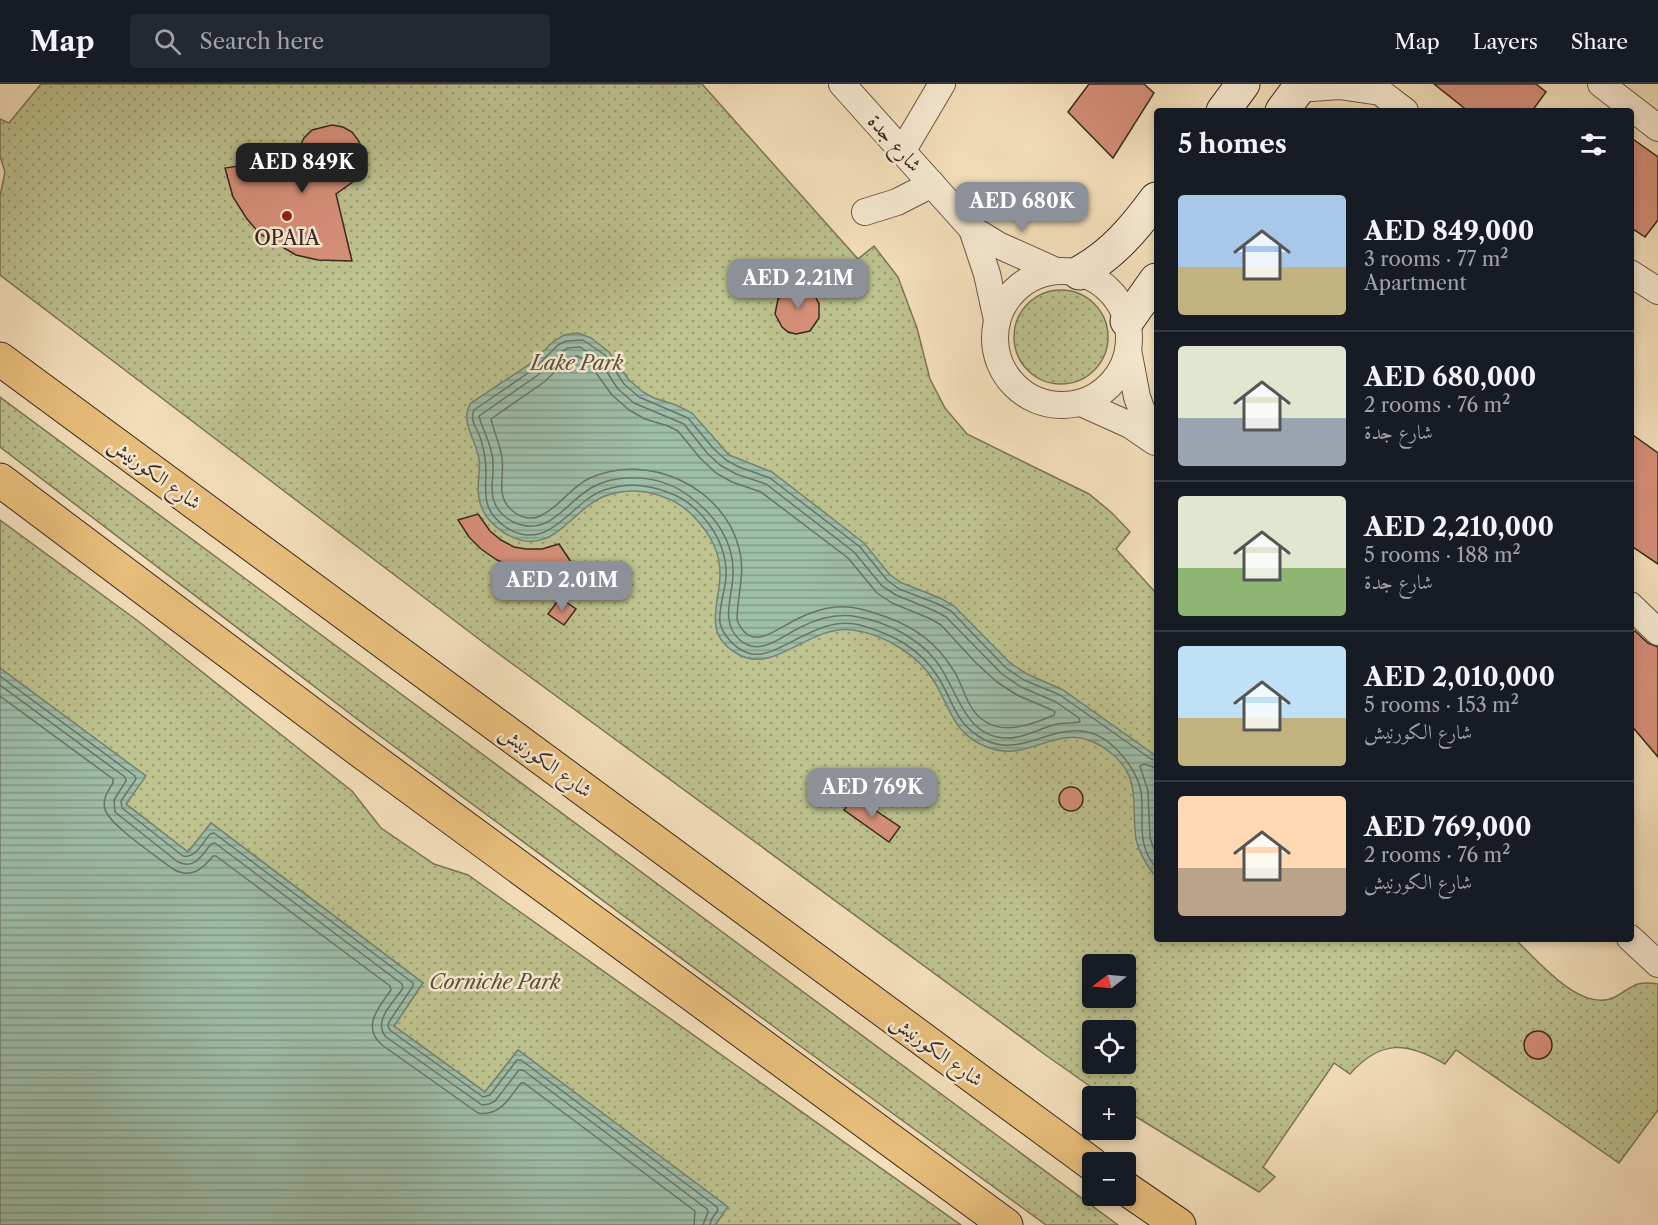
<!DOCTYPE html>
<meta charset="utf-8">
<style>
body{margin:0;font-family:"Libre Caslon Text",Amiri,serif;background:#242831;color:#f1f3f6;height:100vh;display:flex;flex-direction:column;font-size:22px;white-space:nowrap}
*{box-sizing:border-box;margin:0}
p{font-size:20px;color:#9ea1a6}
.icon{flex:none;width:33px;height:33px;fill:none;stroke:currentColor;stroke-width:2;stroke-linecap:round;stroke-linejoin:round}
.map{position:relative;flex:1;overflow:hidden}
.details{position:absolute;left:1154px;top:24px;width:480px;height:834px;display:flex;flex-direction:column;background:#171b24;border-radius:6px;box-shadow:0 3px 9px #0003}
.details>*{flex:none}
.needle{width:39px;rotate:254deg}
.buttons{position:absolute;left:1082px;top:870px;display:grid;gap:12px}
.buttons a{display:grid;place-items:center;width:54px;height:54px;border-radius:6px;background:#171b24;box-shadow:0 3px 9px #0003;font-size:30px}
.price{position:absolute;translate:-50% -51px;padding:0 14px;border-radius:12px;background:#8c9099;color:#fff;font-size:20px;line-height:39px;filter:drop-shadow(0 2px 3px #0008)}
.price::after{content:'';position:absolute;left:50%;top:36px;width:18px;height:14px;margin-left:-9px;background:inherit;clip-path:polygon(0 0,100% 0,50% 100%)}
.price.selected{background:#222;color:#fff}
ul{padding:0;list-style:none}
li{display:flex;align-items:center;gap:18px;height:150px;padding:0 24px}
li+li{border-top:2px solid #363941}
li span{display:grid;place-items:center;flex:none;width:168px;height:120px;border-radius:6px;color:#555}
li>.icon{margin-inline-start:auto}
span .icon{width:72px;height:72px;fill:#fffc;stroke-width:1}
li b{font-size:26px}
h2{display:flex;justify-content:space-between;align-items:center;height:72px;padding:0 24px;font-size:26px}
header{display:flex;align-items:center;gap:36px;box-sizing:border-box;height:84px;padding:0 30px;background:#171b24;border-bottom:2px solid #363941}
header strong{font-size:28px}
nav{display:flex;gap:33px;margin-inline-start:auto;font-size:21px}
.search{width:420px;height:54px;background:#242831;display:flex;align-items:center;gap:15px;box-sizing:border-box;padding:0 21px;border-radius:6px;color:#9ea1a6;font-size:22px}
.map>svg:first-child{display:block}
</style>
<header>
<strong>Map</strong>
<div class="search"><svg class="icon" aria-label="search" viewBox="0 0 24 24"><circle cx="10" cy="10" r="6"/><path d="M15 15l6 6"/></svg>Search here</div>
<nav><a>Map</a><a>Layers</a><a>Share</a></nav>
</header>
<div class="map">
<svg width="1658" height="1141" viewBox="0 0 1658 1141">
<defs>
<pattern id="green-dots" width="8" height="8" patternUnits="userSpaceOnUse" patternTransform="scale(1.5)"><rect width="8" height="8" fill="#bec38f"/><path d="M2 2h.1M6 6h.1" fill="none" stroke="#9b9e74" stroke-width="1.8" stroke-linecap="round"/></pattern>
<pattern id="water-rules" width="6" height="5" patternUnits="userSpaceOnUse" patternTransform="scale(1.5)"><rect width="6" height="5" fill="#9ebfaa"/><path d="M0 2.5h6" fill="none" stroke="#829b8a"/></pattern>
</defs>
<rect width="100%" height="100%" fill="#f6e2bd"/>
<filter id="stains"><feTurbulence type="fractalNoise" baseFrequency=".00333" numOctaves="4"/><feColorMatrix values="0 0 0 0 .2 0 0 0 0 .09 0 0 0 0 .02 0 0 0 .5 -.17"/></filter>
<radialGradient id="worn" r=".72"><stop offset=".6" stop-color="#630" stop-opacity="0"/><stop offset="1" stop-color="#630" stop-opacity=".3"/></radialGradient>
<g fill="url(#green-dots)" stroke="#7b7658" stroke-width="1.5" fill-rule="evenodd">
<path d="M 41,0 L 702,0 L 858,175 L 874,162 L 898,193 L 917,244 L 930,295 L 945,324 L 967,350 L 1089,410 L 1112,429 L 1130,448 L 1116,465 L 1156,509 L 1156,855 L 1515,855 C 1537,876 1581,930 1615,913 C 1633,903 1635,896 1658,900 L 1658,1026 L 1619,1079 L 1456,966 L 1445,980 C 1407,958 1381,955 1350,990 L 1334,979 L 1263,1083 L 1275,1093 L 1259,1108 L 1125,1026 L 1125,1012 L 1104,1012 L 1047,972 L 488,562 L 0,191 L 0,112 L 5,88 L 0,72 L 0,35 L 9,39 ZM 1092,880 L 1125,880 L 1125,914 L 1092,914 ZM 1092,946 L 1125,946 L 1125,980 L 1092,980 Z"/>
<circle cx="1061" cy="253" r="47"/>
<polygon points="0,313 1118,1141 1046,1141 796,959 357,635 0,363"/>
<polygon points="0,436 138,537 352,707 381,744 434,780 468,791 961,1141 715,1141 727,1123 518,966 485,1008 394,942 423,899 211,739 188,768 126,720 145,692 0,584"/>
</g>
<g fill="url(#water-rules)" stroke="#758373" stroke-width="1.5">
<path d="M 578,249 L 591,254 L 609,268 L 629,296 L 643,308 L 654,314 L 676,321 L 692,329 L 729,371 L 772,388 L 864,459 L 890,491 L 902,499 L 940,514 L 954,522 L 1010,579 L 1027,590 L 1063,606 L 1156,672 L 1156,793 C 1147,782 1139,769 1136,755 C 1131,721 1142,694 1111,669 C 1061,628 1034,682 987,663 C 953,650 951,625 934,597 C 918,571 884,550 853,546 C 808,540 774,593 736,569 C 702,549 720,520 720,490 C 720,468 711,452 697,436 C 689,427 678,418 666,414 C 648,406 627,405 608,411 C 571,422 552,480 503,448 C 491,440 481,428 479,414 C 476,401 481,388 479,375 C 476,355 459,337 471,319 L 530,280 L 554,257 L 564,251 Z"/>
<polygon points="0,584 146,692 126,720 188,768 211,739 423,899 394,942 485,1008 518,966 728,1123 715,1141 0,1141"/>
</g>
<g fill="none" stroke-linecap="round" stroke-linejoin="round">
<g stroke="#6b7466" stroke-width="1.5">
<path d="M 580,263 L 599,276 L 618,305 L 634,319 L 684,340 L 707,369 L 720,381 L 736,390 L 766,400 L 854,468 L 882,502 L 896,511 L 935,527 L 946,533 L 1002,590 L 1021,603 L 1056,618 L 1079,634 L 1080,638 C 1073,639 1065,639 1057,640 C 1040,644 1023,655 1005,654 C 963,652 957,603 936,577 C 918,554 887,538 858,533 C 839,529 819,534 801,543 C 783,551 760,574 740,556 C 720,538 732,515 733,492 C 735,458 715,431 689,412 C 663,392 620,387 591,404 C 566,418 551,451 518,440 C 509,437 499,429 495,420 C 489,407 494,393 493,379 C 493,362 483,348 479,332 L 538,291 L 563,267 L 568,264 Z"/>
<path d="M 571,273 L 578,272 L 591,282 L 612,311 L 629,326 L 645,335 L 668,342 L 678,347 L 700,374 L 716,389 L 732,398 L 761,408 L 848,474 L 877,509 L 892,519 L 931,535 L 941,541 L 976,579 L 997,598 L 1017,611 L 1052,626 L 1055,628 L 1054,631 C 1025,644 989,655 970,621 C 963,609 960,595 952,584 C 937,560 916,544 889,534 C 872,528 855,521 836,523 C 824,524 809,529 797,535 C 776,545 751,570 737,536 C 737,511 746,489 739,464 C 723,402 647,368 590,394 C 570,403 559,424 540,432 C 532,436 521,434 514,428 C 494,413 505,394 502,374 C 500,360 494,348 491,335 L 544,298 Z"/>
<path d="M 0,592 L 135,692 L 136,695 L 121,717 L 122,724 L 183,772 C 195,775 203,758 210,750 L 214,749 L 413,899 L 413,902 L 389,938 L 388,943 L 391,947 L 483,1013 L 490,1011 L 517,976 L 521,976 L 717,1123 L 718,1126 L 711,1136 L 710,1141"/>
<path d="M 0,601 L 125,693 L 126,697 L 114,716 L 115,728 L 178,778 C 195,786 202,771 211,760 L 215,759 L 402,900 L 403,904 C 394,918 372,937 386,953 L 482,1021 L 489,1020 L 495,1017 L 519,986 L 523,986 L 707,1125 L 708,1128 L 703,1141"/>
<path d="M 0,612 L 113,695 L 113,699 C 108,707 102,715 105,725 C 108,740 159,774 173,785 C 190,795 202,786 213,772 L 216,772 L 390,902 L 391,906 C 379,923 361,943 382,961 L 478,1029 C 500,1033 509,1014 521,999 L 524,999 L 695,1127 L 694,1141"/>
<path d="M 1156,676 L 1151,675 L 1060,611 L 1024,596 L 1006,584 L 951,527 L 938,520 L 899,505 L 887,496 L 860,463 L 770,394 L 739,383 L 726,376 L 713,364 L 688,334 L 639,313 L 624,300 L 605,271 L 583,256 L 566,257 L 558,261 L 534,285 L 474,326 C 469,337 478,345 481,356 C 484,366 486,377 486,388 C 485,412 483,428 507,444 C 550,470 570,418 604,406 C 625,399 647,400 667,408 C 700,419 727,456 726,491 C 726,506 718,523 720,539 C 723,552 736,565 748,569 C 777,579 816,529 860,541 C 892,550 920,564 938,593 C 954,618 955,641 985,656 C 1031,679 1071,615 1120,669 C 1130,680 1138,693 1141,707 C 1145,736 1135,758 1156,784"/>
<polyline points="1156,684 1144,680 1140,682 1148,707 1150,754 1156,770"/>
</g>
</g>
<g fill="#d7907a" stroke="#382821" stroke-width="1.5">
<polygon points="1089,0 1144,0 1154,9 1113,74 1068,28"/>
<polygon points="1434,0 1536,0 1546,8 1532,27 1468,27"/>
<polygon points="332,41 343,43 352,48 358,56 363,66 363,77 360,87 354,97 336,110 352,177 318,176 296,171 260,150 247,135 233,113 225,84 294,74 304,54 312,46"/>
<polygon points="1630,53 1658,73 1658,136 1645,153 1630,143"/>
<polygon points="810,202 819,220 819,234 810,247 796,250 788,248 782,243 775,230 778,215 789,206"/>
<polygon points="1630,349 1658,369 1658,480 1630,461"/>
<polygon points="478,430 490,447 501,456 514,463 526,465 542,465 559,460 571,478 543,483 525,483 513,482 497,476 481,465 469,453 458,436"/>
<polygon points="560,514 576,525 564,541 548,530"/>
<polygon points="1635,547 1648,559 1658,563 1658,673 1630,640 1630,551"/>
<circle cx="1071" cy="715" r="12"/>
<polygon points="854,712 900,743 889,758 844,726"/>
<circle cx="1538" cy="961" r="14"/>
</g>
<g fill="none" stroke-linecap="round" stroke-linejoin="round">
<defs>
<g id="street">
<polyline points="842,0 972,145 998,161 1056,187"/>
<polyline points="1601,0 1658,44"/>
<polyline points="1298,5 1339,2 1380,8 1405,27"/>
<polyline points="903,66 942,0"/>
<polyline points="865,128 897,118 932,100"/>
<polyline points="972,145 987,190 997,236"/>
<circle cx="1062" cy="254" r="67"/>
<polyline points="1630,189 1658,207"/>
<polyline points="1128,266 1137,313 1152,355"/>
<polyline points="1081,319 1130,341 1155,358"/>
<polyline points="1630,521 1658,548"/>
<polyline points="1630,854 1658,880"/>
</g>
<g id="secondary">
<polyline points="1223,27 1243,0"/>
<polyline points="1282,27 1302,0"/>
<path d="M 1079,189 C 1112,171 1134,145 1156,115"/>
<polyline points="1127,237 1156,196"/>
</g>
<g id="highway">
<polyline points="0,275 1092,1080"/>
<polyline points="0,396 358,665 1006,1141"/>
<polyline points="1125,1104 1179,1141"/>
</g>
</defs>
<use href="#street" stroke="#685648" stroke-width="28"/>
<use href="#secondary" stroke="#382821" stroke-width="35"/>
<use href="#highway" stroke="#382821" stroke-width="35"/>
<use href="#street" stroke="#f9ecd4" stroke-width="26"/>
<use href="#secondary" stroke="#f9ecd4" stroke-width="33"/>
<use href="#highway" stroke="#ebc17e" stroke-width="33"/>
</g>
<circle fill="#8f2418" stroke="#f9ecd4" stroke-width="2" cx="287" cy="132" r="6"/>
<g text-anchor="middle" stroke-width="5" stroke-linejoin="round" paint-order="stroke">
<g font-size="20" fill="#382821" stroke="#f9ecd4">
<text transform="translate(895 59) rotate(48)" y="7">شارع جدة</text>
<text transform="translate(155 389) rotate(36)" y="7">شارع الكورنيش</text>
<text transform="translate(546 677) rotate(36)" y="7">شارع الكورنيش</text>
<text transform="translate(937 966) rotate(36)" y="7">شارع الكورنيش</text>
</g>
<g font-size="20" fill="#382821" stroke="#f9ecd4">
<text x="287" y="161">OPAIA</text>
</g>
<g font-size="20" font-style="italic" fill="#5a4f3c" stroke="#f9ecd4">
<text x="577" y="286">Lake Park</text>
<text x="495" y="905">Corniche Park</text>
</g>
</g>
<rect width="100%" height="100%" filter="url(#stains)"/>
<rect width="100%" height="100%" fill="url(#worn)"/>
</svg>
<div class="buttons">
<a><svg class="needle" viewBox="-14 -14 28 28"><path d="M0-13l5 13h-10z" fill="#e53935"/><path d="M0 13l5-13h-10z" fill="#9ea1a6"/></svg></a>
<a><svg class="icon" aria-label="locate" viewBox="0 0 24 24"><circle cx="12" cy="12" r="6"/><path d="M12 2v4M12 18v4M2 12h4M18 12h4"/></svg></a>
<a>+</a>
<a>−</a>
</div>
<b class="price selected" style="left:302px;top:110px">AED 849K</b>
<b class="price" style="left:1022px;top:149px">AED 680K</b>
<b class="price" style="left:798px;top:226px">AED 2.21M</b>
<b class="price" style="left:562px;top:528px">AED 2.01M</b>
<b class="price" style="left:872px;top:735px">AED 769K</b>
<section class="details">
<h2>5 homes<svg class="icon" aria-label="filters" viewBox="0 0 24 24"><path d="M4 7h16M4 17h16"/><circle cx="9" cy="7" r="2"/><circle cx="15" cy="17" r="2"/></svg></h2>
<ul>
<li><span style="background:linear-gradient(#a9c7e8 60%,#c2b280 0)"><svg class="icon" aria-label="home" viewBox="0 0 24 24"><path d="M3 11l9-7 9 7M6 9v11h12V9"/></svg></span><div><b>AED 849,000</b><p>3 rooms · 77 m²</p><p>Apartment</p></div></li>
<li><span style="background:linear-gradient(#dfe7d0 60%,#9aa5b1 0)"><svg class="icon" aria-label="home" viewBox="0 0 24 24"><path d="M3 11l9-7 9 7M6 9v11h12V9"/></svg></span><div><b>AED 680,000</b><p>2 rooms · 76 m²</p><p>شارع جدة</p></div></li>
<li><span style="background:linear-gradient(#dfe7d0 60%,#8fb573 0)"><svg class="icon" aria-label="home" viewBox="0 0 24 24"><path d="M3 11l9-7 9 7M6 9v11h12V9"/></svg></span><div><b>AED 2,210,000</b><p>5 rooms · 188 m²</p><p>شارع جدة</p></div></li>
<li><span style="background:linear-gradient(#bfe0f5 60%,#c2b280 0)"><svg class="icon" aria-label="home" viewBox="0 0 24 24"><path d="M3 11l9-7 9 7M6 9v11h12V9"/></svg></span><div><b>AED 2,010,000</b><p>5 rooms · 153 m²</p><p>شارع الكورنيش</p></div></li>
<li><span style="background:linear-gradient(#ffd9b3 60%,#b9a48a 0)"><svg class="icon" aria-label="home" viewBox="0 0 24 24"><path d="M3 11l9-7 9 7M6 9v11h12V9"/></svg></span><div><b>AED 769,000</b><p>2 rooms · 76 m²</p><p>شارع الكورنيش</p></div></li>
</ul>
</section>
</div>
